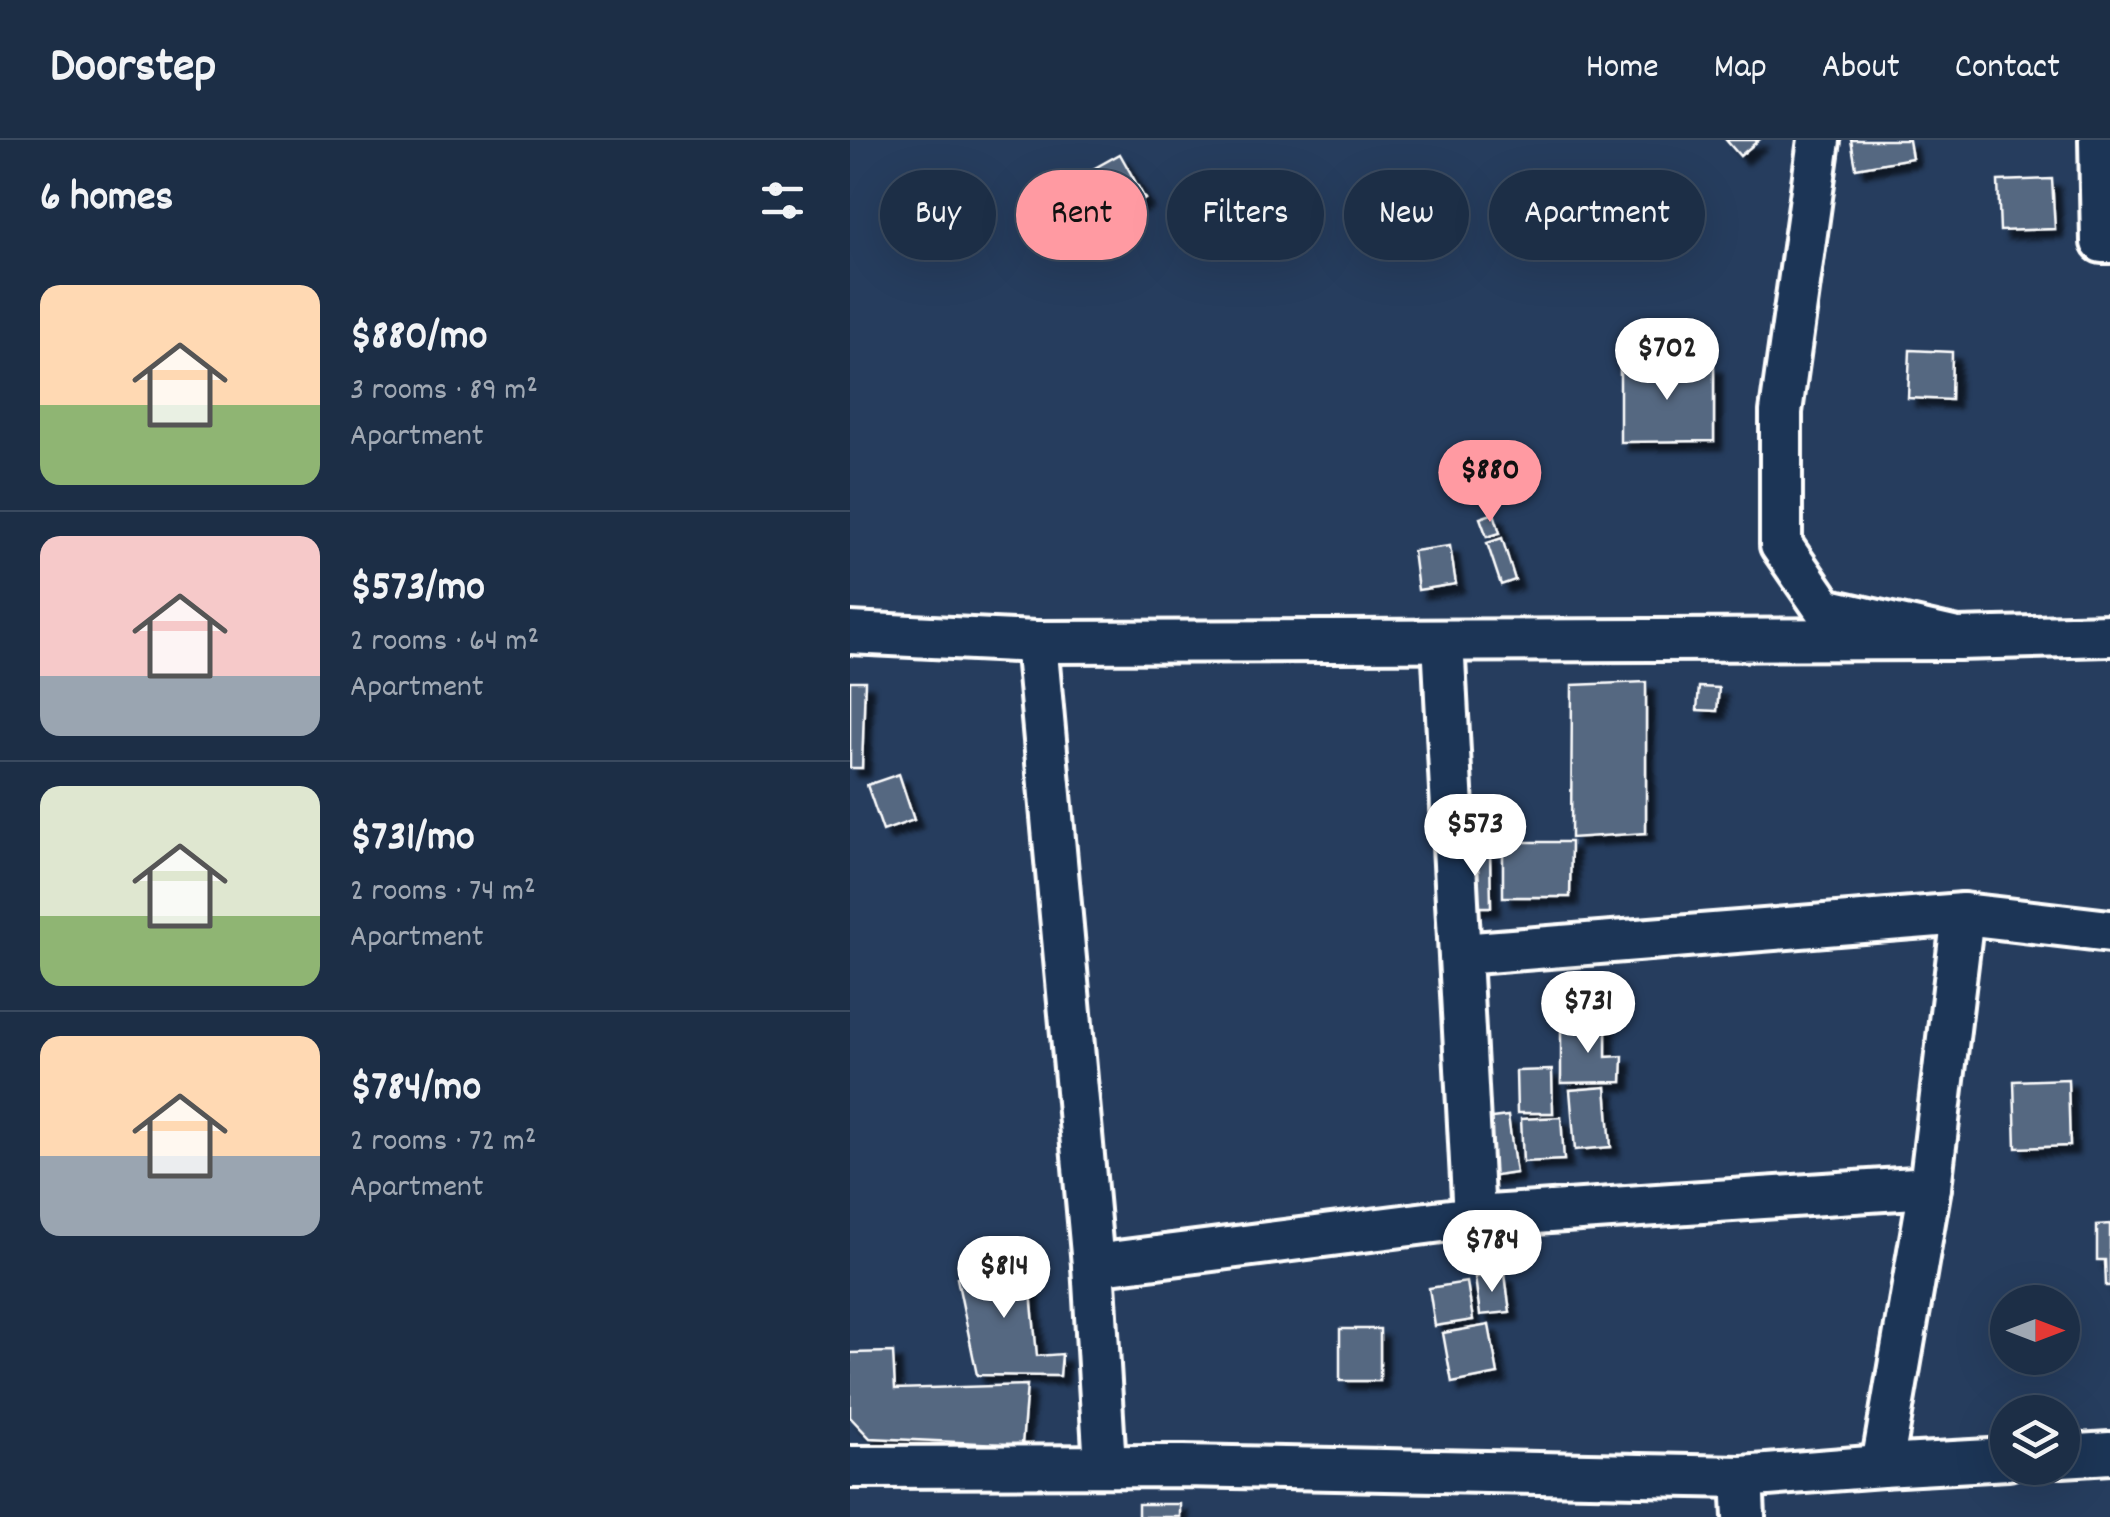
<!DOCTYPE html>
<meta charset="utf-8">
<style>
body{margin:0;font-family:Dekko,sans-serif;background:#25364d;color:#f1f3f6;height:100vh;display:flex;flex-direction:column;font-size:38px;white-space:nowrap}
*{box-sizing:border-box;margin:0}
p{font-size:32px;color:#a0a8b3}
.icon{flex:none;width:55px;height:55px;fill:none;stroke:currentColor;stroke-width:2;stroke-linecap:round;stroke-linejoin:round}
.map{position:relative;flex:1;overflow:hidden}
.details{display:flex;flex-direction:column;background:#1c2e46;width:850px}
.details>*{flex:none}
.hud{position:absolute;left:30px;top:30px;width:950px;height:90px;display:flex;gap:20px}
.needle{width:65px;rotate:90deg}
.buttons{position:absolute;left:1140px;top:1145px;display:grid;gap:20px}
.buttons a{display:grid;place-items:center;width:90px;height:90px;border-radius:50%;background:#1c2e46;box-shadow:0 10px 40px #0002,0 0 0 2px #3a4a5f;font-size:50px}
.price{position:absolute;translate:-50% -85px;padding:0 22px;border-radius:35px;background:#fff;color:#222;font-size:32px;line-height:65px;filter:drop-shadow(0 2px 5px #0008)}
.price::after{content:'';position:absolute;left:50%;top:60px;width:30px;height:22px;margin-left:-15px;background:inherit;clip-path:polygon(0 0,100% 0,50% 100%)}
.price.on{background:#ff9aa2;color:#111}
ul{padding:0;list-style:none}
li{display:flex;align-items:center;gap:30px;height:250px;padding:0 40px}
li+li{border-top:2px solid #3a4a5f}
li span{display:grid;place-items:center;flex:none;width:280px;height:200px;border-radius:20px;color:#555}
li>.icon{margin-inline-start:auto}
span .icon{width:120px;height:120px;fill:#fffc;stroke-width:1}
li b{font-size:42px}
h2{display:flex;justify-content:space-between;align-items:center;height:120px;padding:0 40px;font-size:42px}
.tag{padding:0 35px;border-radius:45px;background:#1c2e46;box-shadow:0 10px 40px #0002,0 0 0 2px #3a4a5f;font-size:35px;line-height:90px}
.tag.on{background:#ff9aa2;color:#111}
header{display:flex;align-items:center;gap:60px;box-sizing:border-box;height:140px;padding:0 50px;background:#1c2e46;border-bottom:2px solid #3a4a5f}
header strong{font-size:48px}
nav{display:flex;gap:55px;margin-inline-start:auto;font-size:35px}
main{display:flex;flex:1;min-height:0}
.map>svg:first-child{display:block}
</style>
<header>
<strong>Doorstep</strong>
<nav><a>Home</a><a>Map</a><a>About</a><a>Contact</a></nav>
</header>
<main>
<section class="details">
<h2>6 homes<svg class="icon" aria-label="filters" viewBox="0 0 24 24"><path d="M4 7h16M4 17h16"/><circle cx="9" cy="7" r="2"/><circle cx="15" cy="17" r="2"/></svg></h2>
<ul>
<li><span style="background:linear-gradient(#ffd9b3 60%,#8fb573 0)"><svg class="icon" aria-label="home" viewBox="0 0 24 24"><path d="M3 11l9-7 9 7M6 9v11h12V9"/></svg></span><div><b>$880/mo</b><p>3 rooms · 89 m²</p><p>Apartment</p></div></li>
<li><span style="background:linear-gradient(#f6c9c9 70%,#9aa5b1 0)"><svg class="icon" aria-label="home" viewBox="0 0 24 24"><path d="M3 11l9-7 9 7M6 9v11h12V9"/></svg></span><div><b>$573/mo</b><p>2 rooms · 64 m²</p><p>Apartment</p></div></li>
<li><span style="background:linear-gradient(#dfe7d0 65%,#8fb573 0)"><svg class="icon" aria-label="home" viewBox="0 0 24 24"><path d="M3 11l9-7 9 7M6 9v11h12V9"/></svg></span><div><b>$731/mo</b><p>2 rooms · 74 m²</p><p>Apartment</p></div></li>
<li><span style="background:linear-gradient(#ffd9b3 60%,#9aa5b1 0)"><svg class="icon" aria-label="home" viewBox="0 0 24 24"><path d="M3 11l9-7 9 7M6 9v11h12V9"/></svg></span><div><b>$784/mo</b><p>2 rooms · 72 m²</p><p>Apartment</p></div></li>
</ul>
</section>
<div class="map">
<svg width="1260" height="1377" viewBox="0 0 1260 1377">
<defs>
<filter id="shadow"><feDropShadow dx="8" dy="8" stdDeviation="2.5" flood-color="#0009"/></filter>
</defs>
<rect width="100%" height="100%" fill="#263d5e"/>
<filter id="ink" filterUnits="userSpaceOnUse"><feTurbulence type="fractalNoise" baseFrequency=".01" numOctaves="2"/><feDisplacementMap in="SourceGraphic" scale="20" xChannelSelector="R" yChannelSelector="G"/><feConvolveMatrix kernelMatrix="1 2 1 2 8 2 1 2 1" color-interpolation-filters="sRGB"/></filter>
<g filter="url(#ink)">
<g fill="#556781" stroke="#fff" stroke-width="2.5" filter="url(#shadow)">
<polygon points="876,0 909,0 890,16"/>
<polygon points="1001,0 1059,0 1062,18 1006,28"/>
<polygon points="270,14 295,59 243,88 218,43"/>
<polygon points="1202,39 1205,89 1150,91 1148,41"/>
<polygon points="1060,210 1102,212 1101,260 1058,258"/>
<polygon points="770,225 864,225 864,301 770,302"/>
<polygon points="644,373 650,393 637,397 630,378"/>
<polygon points="652,398 665,440 651,445 637,403"/>
<polygon points="600,406 606,444 568,450 563,411"/>
<polygon points="0,541 15,541 12,628 0,628"/>
<polygon points="796,542 796,693 721,698 722,545"/>
<polygon points="849,547 869,548 867,571 847,570"/>
<polygon points="49,634 64,680 33,691 17,645"/>
<polygon points="653,702 721,702 720,757 653,757"/>
<polygon points="640,711 641,767 610,767 609,712"/>
<polygon points="756,883 756,917 773,916 772,942 711,943 711,887"/>
<polygon points="702,930 703,973 667,973 666,931"/>
<polygon points="1218,939 1220,1006 1166,1008 1164,941"/>
<polygon points="756,947 761,1007 725,1010 720,950"/>
<polygon points="658,976 666,1033 626,1039 609,982"/>
<polygon points="711,977 714,1020 673,1022 671,979"/>
<polygon points="1260,1084 1260,1146 1256,1146 1255,1120 1247,1120 1247,1085"/>
<polygon points="177,1110 187,1216 212,1214 210,1236 127,1235 107,1138"/>
<polygon points="655,1134 660,1172 630,1175 625,1137"/>
<polygon points="617,1142 623,1180 585,1186 579,1148"/>
<polygon points="639,1185 648,1234 602,1243 593,1193"/>
<rect x="490" y="1189" width="40" height="52"/>
<polygon points="43,1212 45,1249 177,1245 172,1305 20,1298 0,1277 0,1213"/>
<rect x="288" y="1364" width="42" height="13"/>
</g>
<g fill="none" stroke-linecap="round" stroke-linejoin="round">
<defs>
<g id="minor">
<polyline points="969,0 931,272 931,405 975,469 1107,499 1260,495"/>
<polyline points="1250,0 1252,102 1260,102"/>
<polyline points="0,493 186,502 1107,499"/>
<polyline points="593,501 624,1077 1080,1047"/>
<polyline points="186,502 243,1125"/>
<polyline points="1113,774 1080,1047 1032,1326 1158,1319"/>
<polyline points="611,814 1113,774 1260,791"/>
<polyline points="1212,1316 1260,1313"/>
<polyline points="255,1326 243,1125 624,1077"/>
<polyline points="0,1327 333,1326 892,1337 1032,1326"/>
<polyline points="892,1337 894,1377"/>
</g>
</defs>
<use href="#minor" stroke="#fff" stroke-width="48"/>
<use href="#minor" stroke="#1d3557" stroke-width="40"/>
</g>
</g>
</svg>
<div class="buttons">
<a><svg class="needle" viewBox="-14 -14 28 28"><path d="M0-13l5 13h-10z" fill="#e53935"/><path d="M0 13l5-13h-10z" fill="#a0a8b3"/></svg></a>
<a><svg class="icon" aria-label="layers" viewBox="0 0 24 24"><path d="M12 4l9 5-9 5-9-5zM3 14l9 5 9-5"/></svg></a>
</div>
<b class="price" style="left:817px;top:263px">$702</b>
<b class="price on" style="left:640px;top:385px">$880</b>
<b class="price" style="left:625px;top:739px">$573</b>
<b class="price" style="left:738px;top:916px">$731</b>
<b class="price" style="left:642px;top:1155px">$784</b>
<b class="price" style="left:154px;top:1181px">$814</b>
<div class="hud">
<a class="tag">Buy</a>
<a class="tag on">Rent</a>
<a class="tag">Filters</a>
<a class="tag">New</a>
<a class="tag">Apartment</a>
</div>
</div>
</main>
